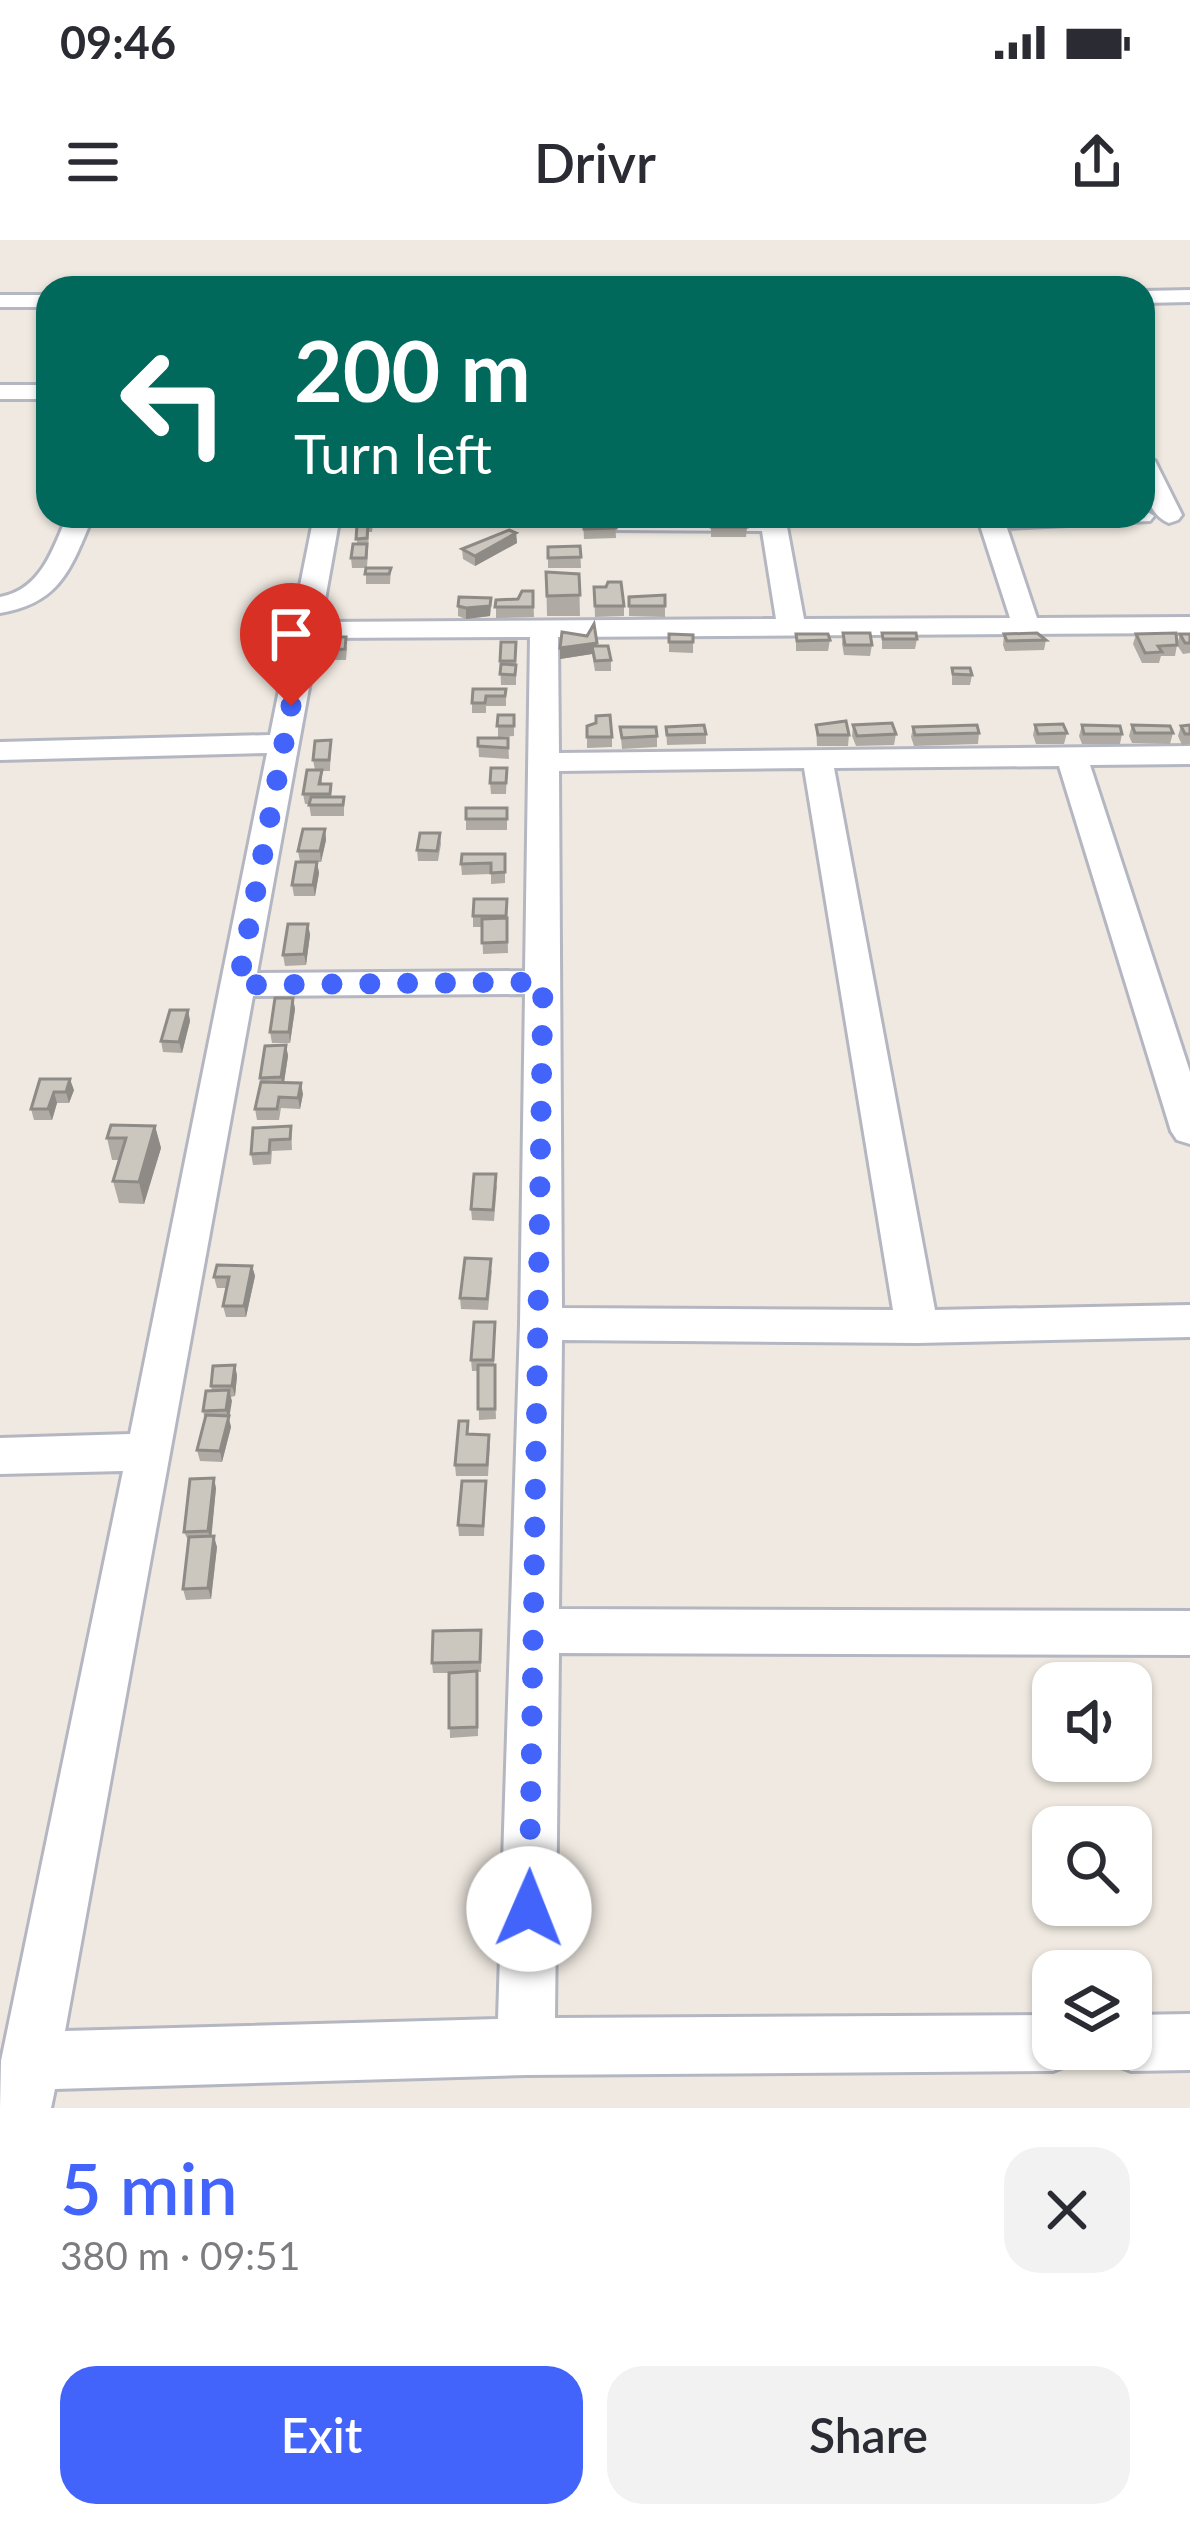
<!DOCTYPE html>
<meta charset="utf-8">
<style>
:root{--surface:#fff;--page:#f2f2f3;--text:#2b2b33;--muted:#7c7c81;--accent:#4264fb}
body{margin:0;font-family:Lato,sans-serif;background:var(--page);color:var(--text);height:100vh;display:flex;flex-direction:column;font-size:45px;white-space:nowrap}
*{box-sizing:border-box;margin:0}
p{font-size:39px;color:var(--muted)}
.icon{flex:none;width:66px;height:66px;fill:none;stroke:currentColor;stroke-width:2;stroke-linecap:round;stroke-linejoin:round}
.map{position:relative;height:1868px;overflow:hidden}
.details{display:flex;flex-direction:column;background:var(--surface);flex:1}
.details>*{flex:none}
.top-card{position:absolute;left:36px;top:36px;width:1119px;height:252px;border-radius:36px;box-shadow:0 3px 9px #0004;background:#00695c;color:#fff;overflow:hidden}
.fabs{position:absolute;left:1032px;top:1422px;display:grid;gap:24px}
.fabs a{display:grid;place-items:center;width:120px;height:120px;border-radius:24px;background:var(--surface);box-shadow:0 3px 9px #0004;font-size:60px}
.pin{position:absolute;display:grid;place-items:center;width:102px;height:102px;color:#fff;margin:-123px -51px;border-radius:50% 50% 50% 0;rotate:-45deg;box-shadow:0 0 12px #0007}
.pin .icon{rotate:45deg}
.me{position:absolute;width:132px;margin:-66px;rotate:1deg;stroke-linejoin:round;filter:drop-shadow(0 0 9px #0008)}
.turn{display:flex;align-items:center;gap:42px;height:252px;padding:0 60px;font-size:54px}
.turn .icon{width:156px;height:156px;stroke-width:2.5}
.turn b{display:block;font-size:84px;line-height:102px}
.round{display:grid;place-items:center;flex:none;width:126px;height:126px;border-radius:36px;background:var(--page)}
.head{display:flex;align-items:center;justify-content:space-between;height:204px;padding:0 60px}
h1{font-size:72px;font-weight:600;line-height:90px;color:var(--accent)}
.action{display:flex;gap:24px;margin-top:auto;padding:24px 60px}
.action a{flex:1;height:138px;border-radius:36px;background:var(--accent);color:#fff;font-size:48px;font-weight:600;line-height:138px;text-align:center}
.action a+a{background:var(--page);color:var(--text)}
.status{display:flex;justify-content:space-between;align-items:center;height:84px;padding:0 60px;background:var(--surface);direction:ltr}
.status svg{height:33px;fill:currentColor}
header{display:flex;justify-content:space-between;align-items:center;height:156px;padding:0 60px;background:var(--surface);font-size:54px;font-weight:600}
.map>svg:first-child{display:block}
</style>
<div class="status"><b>09:46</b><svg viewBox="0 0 49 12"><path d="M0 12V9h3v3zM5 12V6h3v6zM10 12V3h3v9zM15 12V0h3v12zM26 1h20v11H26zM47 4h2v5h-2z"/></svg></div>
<header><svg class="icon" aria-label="menu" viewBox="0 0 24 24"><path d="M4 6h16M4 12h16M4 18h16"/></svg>Drivr<svg class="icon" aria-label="share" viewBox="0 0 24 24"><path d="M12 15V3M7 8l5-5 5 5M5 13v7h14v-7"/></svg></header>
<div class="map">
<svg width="1190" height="1868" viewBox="0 0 1190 1868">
<rect width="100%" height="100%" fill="#efe9e1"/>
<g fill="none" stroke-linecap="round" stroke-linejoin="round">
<defs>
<g id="street">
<polygon points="1190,50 1190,62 1143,63 1143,51"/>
<rect x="0" y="55" width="48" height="12"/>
<rect x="0" y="145" width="48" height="14"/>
<path d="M1143,214L1155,221L1182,275L1178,280L1169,283C1143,272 1143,238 1143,214Z"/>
<path d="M1143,269L1154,276L1150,281L1007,288L1037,378L1190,377V393L558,397L559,513L1190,506V524L1090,525L1190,832V904L1177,900L1171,891L1059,526L834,528L935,1070L1190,1065V1097L917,1103L562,1100L559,1369L1190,1371V1415L559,1413L555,1778L1053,1775V1809H1079L1073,1823L1053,1831L526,1835L55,1849L51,1868H0L1,1821L123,1231L0,1234V1198L130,1194L267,513L0,520V502L270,495L314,276H340L321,382L776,379L762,291L609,290L571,281L567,276H785L804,379L1010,378L977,276H1143ZM530,397L525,731L257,733L318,398ZM804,528L893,1070L562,1068L559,531ZM525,754L520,1084L498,1779L65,1791L253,756Z"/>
<path d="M67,276H93C71,328 61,363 0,373V357C41,350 53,309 67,276Z"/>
<polygon points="1190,1774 1190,1830 1131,1831 1111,1823 1105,1809 1131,1809 1131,1775"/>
</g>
</defs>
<use href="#street" stroke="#b4b7c1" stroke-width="6"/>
<use href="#street" fill="#fff" fill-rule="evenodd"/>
</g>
<g fill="#afaba4">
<polygon points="374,276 372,292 369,292 367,328 391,328 390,344 366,344 366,328 352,328 351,318 357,304 356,282"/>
<polygon points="494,276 507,276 507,287 495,287"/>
<polygon points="615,280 616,298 584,299 583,281"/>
<polygon points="711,280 747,287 746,297 711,297"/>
<polygon points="516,293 517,303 475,326 463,319 462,309"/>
<polygon points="580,306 581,328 548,328 548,307"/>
<polygon points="546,332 579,334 580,376 547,376"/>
<polygon points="594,347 606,347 624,366 624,376 595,377"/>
<polygon points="533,351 534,377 496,378 496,360 518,359"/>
<polygon points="665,355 665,377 629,376 629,357"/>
<polygon points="458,366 491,368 490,376 466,379 458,376"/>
<polygon points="843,393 872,405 870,416 844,415 842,404"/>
<polygon points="882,393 917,399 915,409 882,409"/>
<polygon points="669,394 693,395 693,413 669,412"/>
<polygon points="796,394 830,400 828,411 796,411"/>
<polygon points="1004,394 1046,400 1044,410 1005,411 1003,405"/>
<polygon points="1136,394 1177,404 1180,394 1190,394 1190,413 1183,414 1177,405 1175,416 1161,416 1159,423 1142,423 1133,404"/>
<polygon points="516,402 516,445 501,445 500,421"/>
<polygon points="597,406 611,420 611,431 595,431 592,414 560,419 560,408"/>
<polygon points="347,407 346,420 331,420 329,410"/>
<polygon points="952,428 972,435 970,445 952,445"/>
<polygon points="506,449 506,466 486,466 486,473 472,473 472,463"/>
<polygon points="498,475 514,475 514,496 498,497"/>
<polygon points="816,485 849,495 848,506 817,506"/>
<polygon points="853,485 896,494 894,505 856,506 852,496"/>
<polygon points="1035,485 1067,493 1064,504 1036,504 1033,495"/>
<polygon points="1082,485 1122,494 1120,504 1082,504 1079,496"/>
<polygon points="1132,485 1173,493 1170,504 1132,503 1129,496"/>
<polygon points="1190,485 1190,504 1182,505 1178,496 1181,486"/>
<polygon points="587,486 612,497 612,507 587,508"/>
<polygon points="620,487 657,496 657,507 622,509"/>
<polygon points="666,487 706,494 706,504 667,505"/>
<polygon points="913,487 979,493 978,504 914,506 911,497"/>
<polygon points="478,498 508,498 509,519 479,517"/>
<polygon points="331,500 330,531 322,531 322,544 332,557 344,557 344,576 311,576 309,564 305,564 303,554 315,530 313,520"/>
<polygon points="507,528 506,554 491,554 490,543"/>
<polygon points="507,568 507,590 466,590 466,579"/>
<polygon points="325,589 326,600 321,622 317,622 319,633 315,656 294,656 292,645 300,622 298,611"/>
<polygon points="440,593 441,604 438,621 418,621 417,610"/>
<polygon points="505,614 505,643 491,644 491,634 462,635 461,624"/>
<polygon points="507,659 508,713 483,714 482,687 473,687 473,676"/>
<polygon points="308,684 310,695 306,725 285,726 283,715"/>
<polygon points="293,758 295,769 290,803 272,803 270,792"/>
<polygon points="188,770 190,781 182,813 163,812 161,801"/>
<polygon points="286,805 288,816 284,843 303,854 300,869 281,868 279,880 257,880 255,869 261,843 260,838"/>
<polygon points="40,839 74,850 69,863 57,863 52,880 34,880 31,869"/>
<polygon points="155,886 161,908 144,964 119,963 113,941 119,920 112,920 107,898"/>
<polygon points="291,886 292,910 272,911 271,924 253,925 251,914"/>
<polygon points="497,945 494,981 472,980 471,969"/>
<polygon points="252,1026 255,1036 246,1077 226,1077 223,1066 227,1048 217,1048 214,1037"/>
<polygon points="492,1030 488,1070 461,1069 460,1058"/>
<polygon points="495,1082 494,1125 496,1179 479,1180 478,1131 472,1131 471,1120"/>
<polygon points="235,1125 237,1136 235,1156 231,1157 229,1179 231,1187 222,1222 200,1221 197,1210 205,1180 203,1171 212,1151 211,1146"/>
<polygon points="468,1194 490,1205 488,1236 456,1236 455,1225"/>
<polygon points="486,1241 484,1296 459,1296 458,1285"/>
<polygon points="216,1248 211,1296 217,1307 211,1359 186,1360 183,1349 189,1302 184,1292"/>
<polygon points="481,1390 481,1432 478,1432 478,1496 450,1498 449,1433 433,1433 432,1423"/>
</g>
<g fill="#8e8b86">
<polygon points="516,293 517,303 475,326 475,316"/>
<polygon points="491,358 490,376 466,379 466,368"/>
<polygon points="597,403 597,414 592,406 592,414 560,419 560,408"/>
<polygon points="325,589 326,600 321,622 320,611"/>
<polygon points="317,622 319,633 315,656 313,645"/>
<polygon points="308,684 310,695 306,725 304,714"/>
<polygon points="293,758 295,769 290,803 289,792"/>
<polygon points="188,770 190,781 182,813 179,802"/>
<polygon points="286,805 288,816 283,848 281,837"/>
<polygon points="70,839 74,850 69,863 66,852"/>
<polygon points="301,843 303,854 300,869 298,858"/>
<polygon points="54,852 57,863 52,880 48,869"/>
<polygon points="155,886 161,908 144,964 139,942"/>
<polygon points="252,1026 255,1036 246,1077 244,1066"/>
<polygon points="235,1125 237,1136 235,1156 232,1146"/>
<polygon points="229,1150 232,1161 229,1179 231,1187 222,1222 220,1211 228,1178 226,1170"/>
<polygon points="214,1238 216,1248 211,1301 208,1291"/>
<polygon points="214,1296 217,1307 211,1359 208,1348"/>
</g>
<g fill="#cbc7bf" stroke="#8e8b86" stroke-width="3">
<polygon points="357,276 372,276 371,282 356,282"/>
<polygon points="615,280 616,288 584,289 583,281"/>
<polygon points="711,280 746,281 747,287 711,287"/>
<polygon points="357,285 368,285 367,298 356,299"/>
<polygon points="509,290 516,293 475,316 462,309"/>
<polygon points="353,304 367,304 366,318 351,318"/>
<polygon points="580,306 581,317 548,318 548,307"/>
<polygon points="366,328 391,328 389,334 365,334"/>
<polygon points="546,332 579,334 580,355 547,356"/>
<polygon points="608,342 621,342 624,366 595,366 594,347 606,347"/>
<polygon points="522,351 533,351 533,367 495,367 496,360 518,359"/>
<polygon points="665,355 665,366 629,366 629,357"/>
<polygon points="459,357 491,358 490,366 466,368 458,366"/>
<polygon points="594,384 597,403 560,408 562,392 587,396"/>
<polygon points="843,393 870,393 872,405 845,405"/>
<polygon points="882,393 916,393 917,399 883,399"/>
<polygon points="1037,393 1046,400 1007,401 1004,394"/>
<polygon points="1176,393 1177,405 1158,406 1162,412 1145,413 1136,394"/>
<polygon points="669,394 693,395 693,402 669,402"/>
<polygon points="796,394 828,394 830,400 797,401"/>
<polygon points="1180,394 1190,394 1190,403 1185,403"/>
<polygon points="334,397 346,397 345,409 329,410"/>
<polygon points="501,402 516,402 515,421 500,421"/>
<polygon points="592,406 608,406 611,420 595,421"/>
<polygon points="501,424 516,425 515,435 500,434"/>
<polygon points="952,428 970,428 972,435 953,434"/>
<polygon points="473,449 506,449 505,456 486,456 485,463 472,463"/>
<polygon points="498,475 514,475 514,486 497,486"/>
<polygon points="610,475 612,497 587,497 587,486 596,483 596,476"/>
<polygon points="846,481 849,495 818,495 816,485"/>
<polygon points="892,483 896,494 857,496 853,485"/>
<polygon points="1063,484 1067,493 1038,494 1035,485"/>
<polygon points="704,485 706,494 667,495 666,487"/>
<polygon points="977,485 979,493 915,495 913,487"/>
<polygon points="1082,485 1120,486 1122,494 1084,494"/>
<polygon points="1132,485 1170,486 1173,493 1135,493"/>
<polygon points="1190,485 1190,494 1185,494 1181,486"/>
<polygon points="620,487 656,487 657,496 622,498"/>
<polygon points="478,498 508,498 508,508 478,506"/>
<polygon points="331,500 329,520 313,520 315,501"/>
<polygon points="491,528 507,528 506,543 490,543"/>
<polygon points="307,530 322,530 319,544 331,544 330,554 303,554"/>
<polygon points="311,557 344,557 343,565 309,565"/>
<rect x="466" y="568" width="41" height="11"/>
<polygon points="303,589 325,589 320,611 298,611"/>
<polygon points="420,593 440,593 437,611 417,610"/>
<polygon points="462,614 505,614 505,632 491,633 491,623 461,624"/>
<polygon points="296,622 317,622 313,645 292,645"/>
<polygon points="474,659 507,659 506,676 473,676"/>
<polygon points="507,678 507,702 482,703 482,679"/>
<polygon points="288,684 308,684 304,714 283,715"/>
<polygon points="275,758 293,758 289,792 270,792"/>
<polygon points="170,770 188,770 179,802 161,801"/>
<polygon points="286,805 281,837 260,838 265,806"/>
<polygon points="40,839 70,839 66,852 54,852 48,869 31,869"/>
<polygon points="261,842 301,843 298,858 279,857 277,869 255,869"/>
<polygon points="111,885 155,886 139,942 113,941 126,898 107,898"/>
<polygon points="291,886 290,899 270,900 269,913 251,914 253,888"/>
<polygon points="474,934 496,934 493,970 471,969"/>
<polygon points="465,1018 491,1019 487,1059 460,1058"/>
<polygon points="217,1025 252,1026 244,1066 223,1066 229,1037 214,1037"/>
<polygon points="474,1082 495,1082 493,1120 471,1120"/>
<polygon points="235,1125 232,1146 211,1146 213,1126"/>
<rect x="478" y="1125" width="17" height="44"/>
<polygon points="229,1150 226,1170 203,1171 206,1151"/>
<polygon points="206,1175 229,1176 220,1211 197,1210"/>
<polygon points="459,1181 468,1181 467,1194 489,1195 487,1225 455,1225"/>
<polygon points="214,1238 208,1291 184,1292 190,1239"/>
<polygon points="462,1241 486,1241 483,1286 458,1285"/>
<polygon points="214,1296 208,1348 183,1349 189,1297"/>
<polygon points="481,1390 480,1422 432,1423 433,1391"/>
<polygon points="477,1431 477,1487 449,1488 449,1433"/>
</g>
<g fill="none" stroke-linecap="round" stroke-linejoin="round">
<polyline stroke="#4264fb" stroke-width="21" stroke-dasharray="0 37.8" points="291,466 238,745 543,742 529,1669"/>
</g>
</svg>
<div class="fabs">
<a><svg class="icon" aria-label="sound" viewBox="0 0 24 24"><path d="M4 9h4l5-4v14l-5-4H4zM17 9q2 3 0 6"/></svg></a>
<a><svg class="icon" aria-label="search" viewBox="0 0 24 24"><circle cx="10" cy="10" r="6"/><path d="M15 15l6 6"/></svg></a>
<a><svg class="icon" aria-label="layers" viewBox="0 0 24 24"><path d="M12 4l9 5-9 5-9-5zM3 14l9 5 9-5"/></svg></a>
</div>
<div class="pin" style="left:291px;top:466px;background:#d93025"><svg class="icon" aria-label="arrive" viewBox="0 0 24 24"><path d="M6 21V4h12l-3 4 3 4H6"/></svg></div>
<svg class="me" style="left:529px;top:1669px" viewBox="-20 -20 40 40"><circle r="19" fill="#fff"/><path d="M0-13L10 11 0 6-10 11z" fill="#4264fb"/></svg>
<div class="top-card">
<div class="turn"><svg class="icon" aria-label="left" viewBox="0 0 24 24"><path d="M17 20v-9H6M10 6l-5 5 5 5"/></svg><div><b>200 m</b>Turn left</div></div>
</div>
</div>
<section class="details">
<div class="head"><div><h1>5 min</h1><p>380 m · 09:51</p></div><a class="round"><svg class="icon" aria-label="close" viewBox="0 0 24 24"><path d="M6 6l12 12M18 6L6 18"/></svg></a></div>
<div class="action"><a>Exit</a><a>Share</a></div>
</section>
